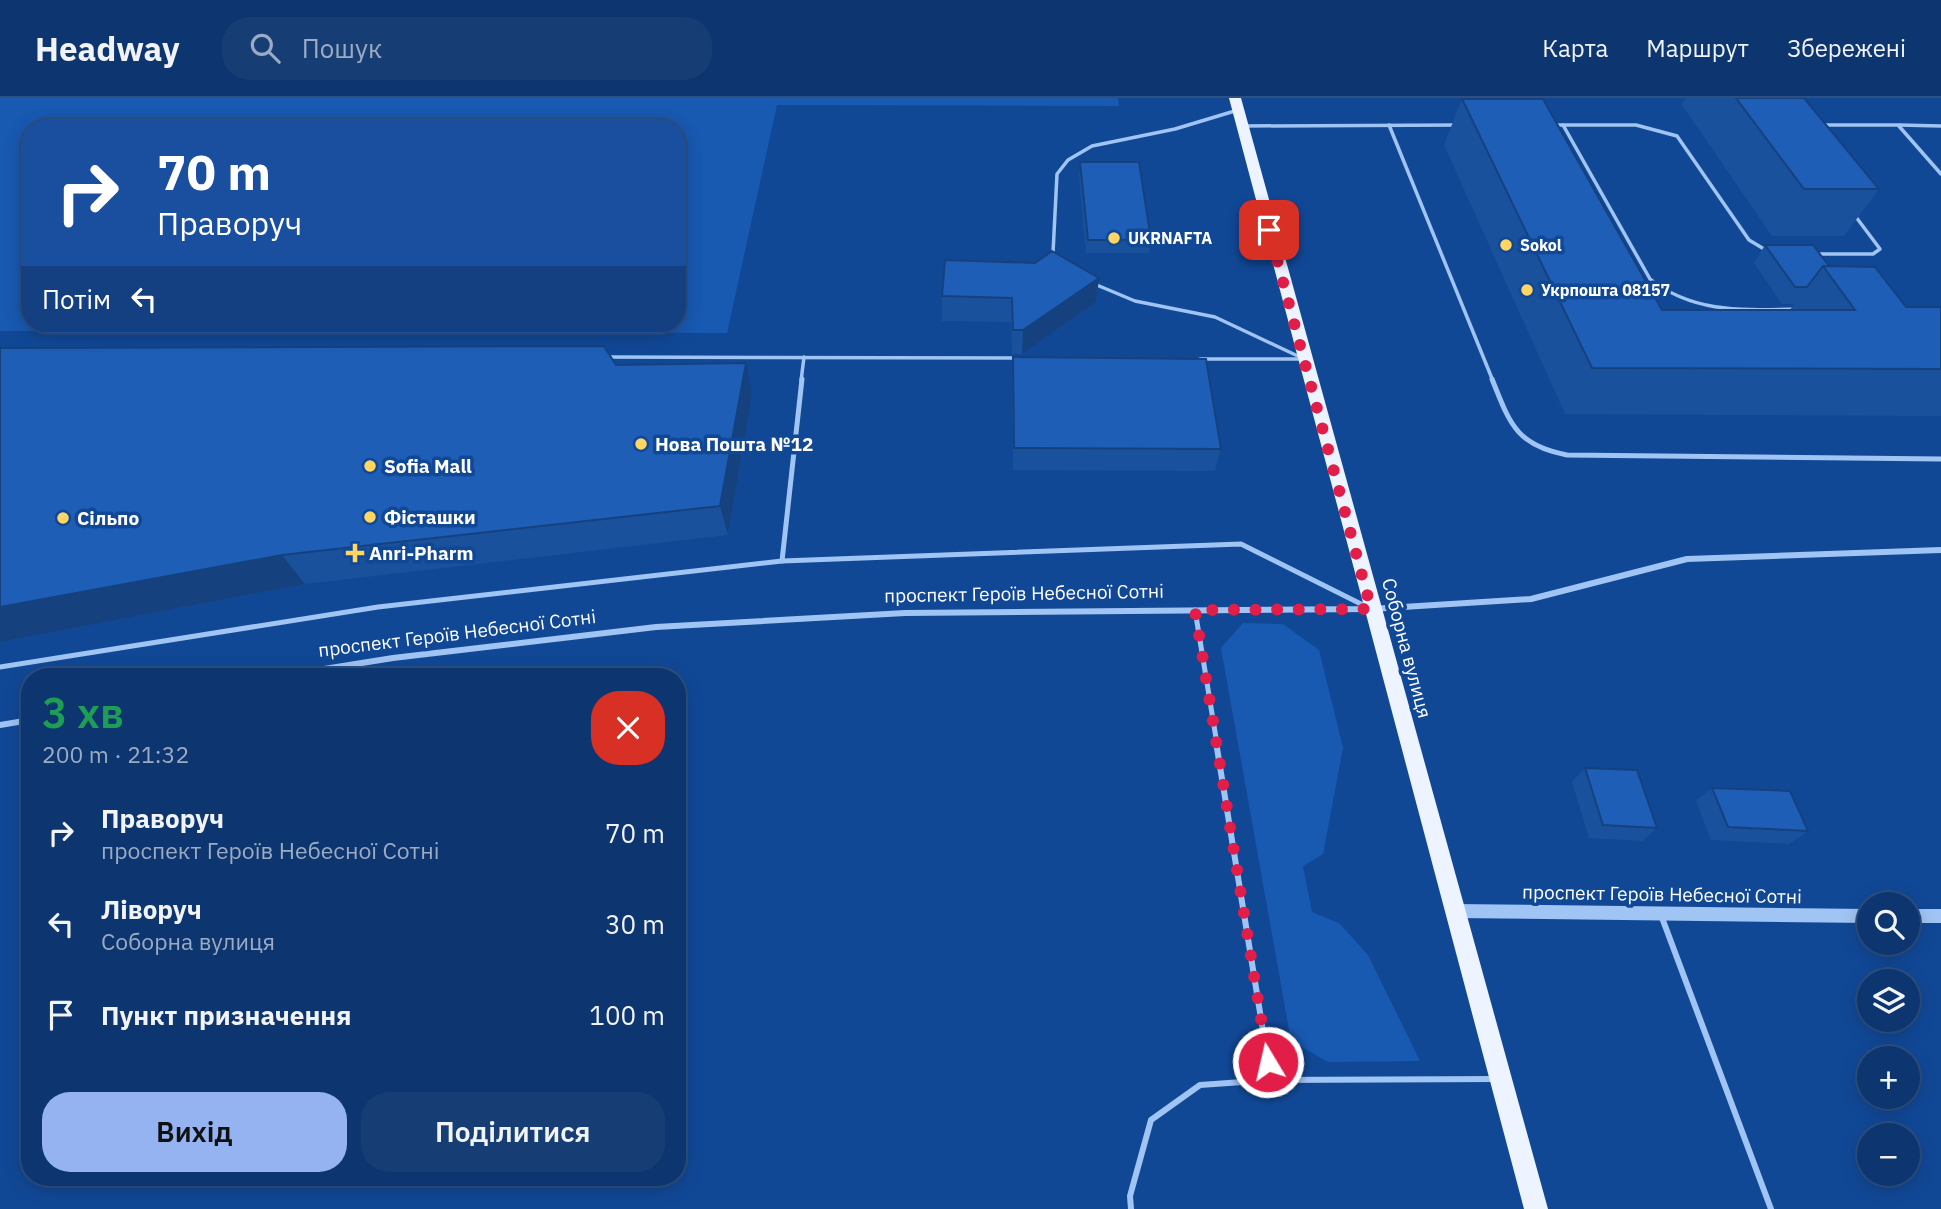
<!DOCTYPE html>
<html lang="uk">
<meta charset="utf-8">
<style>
:root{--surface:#0d3670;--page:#163e75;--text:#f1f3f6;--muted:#9aabc3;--line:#2d5083;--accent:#95b2f1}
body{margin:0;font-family:"IBM Plex Sans",sans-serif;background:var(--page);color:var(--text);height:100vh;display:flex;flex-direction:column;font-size:26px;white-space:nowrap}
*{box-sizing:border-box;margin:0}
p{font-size:23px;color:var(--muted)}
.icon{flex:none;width:38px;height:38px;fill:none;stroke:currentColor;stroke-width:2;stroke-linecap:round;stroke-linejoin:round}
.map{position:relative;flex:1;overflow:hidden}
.side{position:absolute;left:21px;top:570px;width:665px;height:518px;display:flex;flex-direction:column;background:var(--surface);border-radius:28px;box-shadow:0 4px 18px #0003,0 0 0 2px var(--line)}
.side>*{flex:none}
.top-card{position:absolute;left:21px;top:21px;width:665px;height:214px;border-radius:28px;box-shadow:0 4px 18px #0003,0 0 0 2px var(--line);background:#1a4fa0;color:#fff;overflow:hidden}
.tools{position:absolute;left:1857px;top:794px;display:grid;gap:14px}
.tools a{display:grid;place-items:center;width:63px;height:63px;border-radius:50%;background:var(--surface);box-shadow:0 4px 18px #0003,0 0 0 2px var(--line);font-size:35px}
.pin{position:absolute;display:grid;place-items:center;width:60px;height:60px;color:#fff;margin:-30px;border-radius:14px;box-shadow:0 4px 10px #0006}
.me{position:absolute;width:77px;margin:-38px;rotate:351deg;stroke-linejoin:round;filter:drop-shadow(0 0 5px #0008)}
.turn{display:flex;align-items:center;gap:24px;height:147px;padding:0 21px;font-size:32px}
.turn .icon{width:91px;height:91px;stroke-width:2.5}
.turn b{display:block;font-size:49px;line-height:60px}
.then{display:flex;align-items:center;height:66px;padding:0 21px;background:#0003;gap:14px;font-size:26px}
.round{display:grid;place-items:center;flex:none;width:74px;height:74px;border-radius:28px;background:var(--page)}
.overview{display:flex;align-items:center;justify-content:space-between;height:119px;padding:0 21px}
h1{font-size:42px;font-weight:600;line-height:52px;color:#1e9e55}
.button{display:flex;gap:14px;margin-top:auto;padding:14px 21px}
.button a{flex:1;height:80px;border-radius:28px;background:var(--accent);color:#111;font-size:28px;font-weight:600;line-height:80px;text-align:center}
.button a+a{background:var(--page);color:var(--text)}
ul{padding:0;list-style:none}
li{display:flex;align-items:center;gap:21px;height:91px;padding:0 21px}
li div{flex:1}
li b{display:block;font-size:26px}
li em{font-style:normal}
header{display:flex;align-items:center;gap:42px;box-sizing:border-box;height:98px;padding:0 35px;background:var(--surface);border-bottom:2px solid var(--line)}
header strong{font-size:33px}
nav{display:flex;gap:38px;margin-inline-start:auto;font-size:24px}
.search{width:490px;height:63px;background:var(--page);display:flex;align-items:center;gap:18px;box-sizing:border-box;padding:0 24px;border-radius:28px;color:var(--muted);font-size:26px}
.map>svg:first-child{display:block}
</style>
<header>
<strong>Headway</strong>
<div class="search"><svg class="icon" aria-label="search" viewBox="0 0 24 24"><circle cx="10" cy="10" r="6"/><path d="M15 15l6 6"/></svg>Пошук</div>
<nav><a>Карта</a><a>Маршрут</a><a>Збережені</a></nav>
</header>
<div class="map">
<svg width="1941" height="1111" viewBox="0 0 1941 1111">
<rect width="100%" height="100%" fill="#114896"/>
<g fill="#1859b1" fill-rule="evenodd">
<path d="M0,0H1118L1119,8L777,7L727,235L0,233ZM30,30H677V226H30Z"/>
<polygon points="1243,525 1283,526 1319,552 1343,650 1323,756 1303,768 1312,814 1339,825 1368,857 1420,963 1328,964 1291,943 1221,550"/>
</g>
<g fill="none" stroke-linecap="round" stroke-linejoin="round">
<g stroke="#a0c4f4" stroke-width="3.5">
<polyline points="1389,27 1493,283"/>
<path d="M1552,27H1563L1650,181C1694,216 1745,212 1798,211"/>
<polyline points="1563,27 1636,27 1677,38 1749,142 1769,154"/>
<polyline points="1821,27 1898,27 1941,76"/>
<polyline points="1899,27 1941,28"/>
<polyline points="1244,28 1458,27"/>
<polyline points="1813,156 1873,156 1880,151 1853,115"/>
<polyline points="1056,158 1053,155 1057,76 1068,62 1092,48 1175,31 1238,12"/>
<polyline points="1092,185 1135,203 1215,219 1302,260"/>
<polyline points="605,259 1018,260"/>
<polyline points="1200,261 1305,261"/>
<polyline points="801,283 804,259"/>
</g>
<g stroke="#a0c4f4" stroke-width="5">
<path d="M1492,281C1510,326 1516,347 1567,357L1941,361"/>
<polyline points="782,463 802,281"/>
<polyline points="1195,512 1217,646"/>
<polyline points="0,569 378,509 782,463 1241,446 1367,509"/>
</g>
<g stroke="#a0c4f4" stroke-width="6">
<polyline points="1216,644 1271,982"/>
<polyline points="1661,817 1771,1111"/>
<polyline points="1131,1111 1130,1098 1151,1022 1200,987 1271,982 1497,981"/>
</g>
<g stroke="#a0c4f4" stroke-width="6">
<polyline points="274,579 393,560 656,529 905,515 1371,511 1531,501 1687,461 1941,452"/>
<polyline points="0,627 30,622"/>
</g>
<g fill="#a0c4f4" fill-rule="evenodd">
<polygon points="1454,806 1869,811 1869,825 1454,820 1449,818 1447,813 1449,808"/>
<rect x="1908" y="811" width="33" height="14"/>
</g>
<polygon fill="#edf3ff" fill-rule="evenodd" points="1229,0 1241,0 1548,1111 1524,1111"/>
</g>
<g fill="#1a519d">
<polygon points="1686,0 1804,0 1879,91 1844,138 1772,138 1682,7"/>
<polygon points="1462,1 1662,212 1790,212 1794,206 1782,206 1754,165 1765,147 1829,168 1906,209 1941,209 1941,318 1565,316 1444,47"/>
<polygon points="1080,64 1151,142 1149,155 1086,155 1079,77"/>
<polygon points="1099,180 1096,204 1022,256 1012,256 1011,224 942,223 942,198"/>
<polygon points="1013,259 1221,351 1215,373 1013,372 1012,281"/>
<polygon points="616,267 752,296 728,437 305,486 0,544"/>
<polygon points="1585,670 1657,730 1642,743 1589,740 1572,684"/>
<polygon points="1712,690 1808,733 1789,746 1711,742 1696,703"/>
</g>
<g fill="#15427f">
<polygon points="1099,180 1096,204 1022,256 1023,232"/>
<polygon points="746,265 752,296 728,437 720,408"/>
<polygon points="282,457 305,486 0,544 0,509"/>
</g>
<g fill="#1e5eb6" stroke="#15427f" stroke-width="2">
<polygon points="1736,0 1804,0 1879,91 1804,91"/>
<polygon points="1462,1 1543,1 1662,212 1855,212 1823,168 1875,169 1906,209 1941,209 1941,271 1592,270"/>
<polygon points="1080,64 1139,64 1151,142 1088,142"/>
<polygon points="1765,147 1813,147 1829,168 1823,168 1807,189 1795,189"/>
<polygon points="1052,153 1099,180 1023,232 1013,232 1012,200 942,198 945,162 1035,165"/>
<polygon points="604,248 616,267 746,265 720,408 282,457 0,509 0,250"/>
<polygon points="1013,259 1206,261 1221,351 1014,350"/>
<polygon points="1585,670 1637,672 1657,730 1603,727"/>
<polygon points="1712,690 1790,693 1808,733 1728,729"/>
</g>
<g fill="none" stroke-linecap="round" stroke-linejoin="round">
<polyline stroke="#e11d48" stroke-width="12" stroke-dasharray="0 21.6" points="1268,964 1195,512 1371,511 1269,132"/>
</g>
<g fill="#ffd663" stroke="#114896" stroke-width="2.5">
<circle cx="1114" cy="140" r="7"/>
<circle cx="1506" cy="147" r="7"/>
<circle cx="1527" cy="192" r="7"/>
<circle cx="641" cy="346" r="7"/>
<circle cx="370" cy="368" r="7"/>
<circle cx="370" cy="419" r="7"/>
<circle cx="63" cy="420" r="7"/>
<path d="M351.5 444.5h7v7h7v7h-7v7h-7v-7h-7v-7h7z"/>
</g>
<g text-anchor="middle" stroke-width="7" stroke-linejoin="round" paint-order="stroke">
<g font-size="16" font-weight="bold" fill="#fff" stroke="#114896" text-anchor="start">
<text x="1128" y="146">UKRNAFTA</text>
<text x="1520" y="153">Sokol</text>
<text x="1541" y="198">Укрпошта 08157</text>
</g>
<g font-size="19" font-weight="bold" fill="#fff" stroke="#114896" text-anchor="start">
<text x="655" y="353">Нова Пошта №12</text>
<text x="384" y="375">Sofia Mall</text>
<text x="384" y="426">Фісташки</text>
<text x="77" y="427">Сільпо</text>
<text x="369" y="462">Anri-Pharm</text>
</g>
<g font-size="19" fill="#fff" stroke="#114896">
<text transform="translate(1024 495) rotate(-1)" y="7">проспект Героїв Небесної Сотні</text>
<text transform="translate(457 535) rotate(-7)" y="7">проспект Героїв Небесної Сотні</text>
<text transform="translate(1407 550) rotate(75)" y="7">Соборна вулиця</text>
<text transform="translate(1662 796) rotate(1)" y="7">проспект Героїв Небесної Сотні</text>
</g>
</g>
</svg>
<div class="tools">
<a><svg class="icon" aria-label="search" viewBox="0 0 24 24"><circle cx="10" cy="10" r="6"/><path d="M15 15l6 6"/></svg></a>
<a><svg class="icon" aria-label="layers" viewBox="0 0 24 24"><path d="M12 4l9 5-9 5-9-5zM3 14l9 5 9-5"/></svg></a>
<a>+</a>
<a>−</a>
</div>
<div class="pin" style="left:1269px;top:132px;background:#d93025"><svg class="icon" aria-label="arrive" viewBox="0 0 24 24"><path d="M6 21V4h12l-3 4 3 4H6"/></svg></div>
<svg class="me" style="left:1268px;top:964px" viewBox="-20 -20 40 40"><circle r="17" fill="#e11d48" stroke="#fff" stroke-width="3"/><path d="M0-11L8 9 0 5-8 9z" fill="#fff"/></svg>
<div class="top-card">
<div class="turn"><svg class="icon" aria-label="right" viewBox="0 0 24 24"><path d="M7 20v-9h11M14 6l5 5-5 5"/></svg><div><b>70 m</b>Праворуч</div></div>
<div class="then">Потім<svg class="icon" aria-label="left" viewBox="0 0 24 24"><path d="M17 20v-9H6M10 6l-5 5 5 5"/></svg></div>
</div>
<section class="side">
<div class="overview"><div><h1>3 хв</h1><p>200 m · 21:32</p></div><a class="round" style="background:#d93025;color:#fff"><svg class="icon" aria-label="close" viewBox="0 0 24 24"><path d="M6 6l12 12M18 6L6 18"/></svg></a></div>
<ul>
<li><svg class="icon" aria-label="right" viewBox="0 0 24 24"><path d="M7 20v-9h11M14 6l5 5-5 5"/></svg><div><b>Праворуч</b><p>проспект Героїв Небесної Сотні</p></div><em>70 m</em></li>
<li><svg class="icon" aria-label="left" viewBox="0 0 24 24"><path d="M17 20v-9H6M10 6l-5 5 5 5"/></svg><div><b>Ліворуч</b><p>Соборна вулиця</p></div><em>30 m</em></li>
<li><svg class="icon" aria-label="arrive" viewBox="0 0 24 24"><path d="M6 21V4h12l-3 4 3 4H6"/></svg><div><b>Пункт призначення</b></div><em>100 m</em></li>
</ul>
<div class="button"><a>Вихід</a><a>Поділитися</a></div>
</section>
</div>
